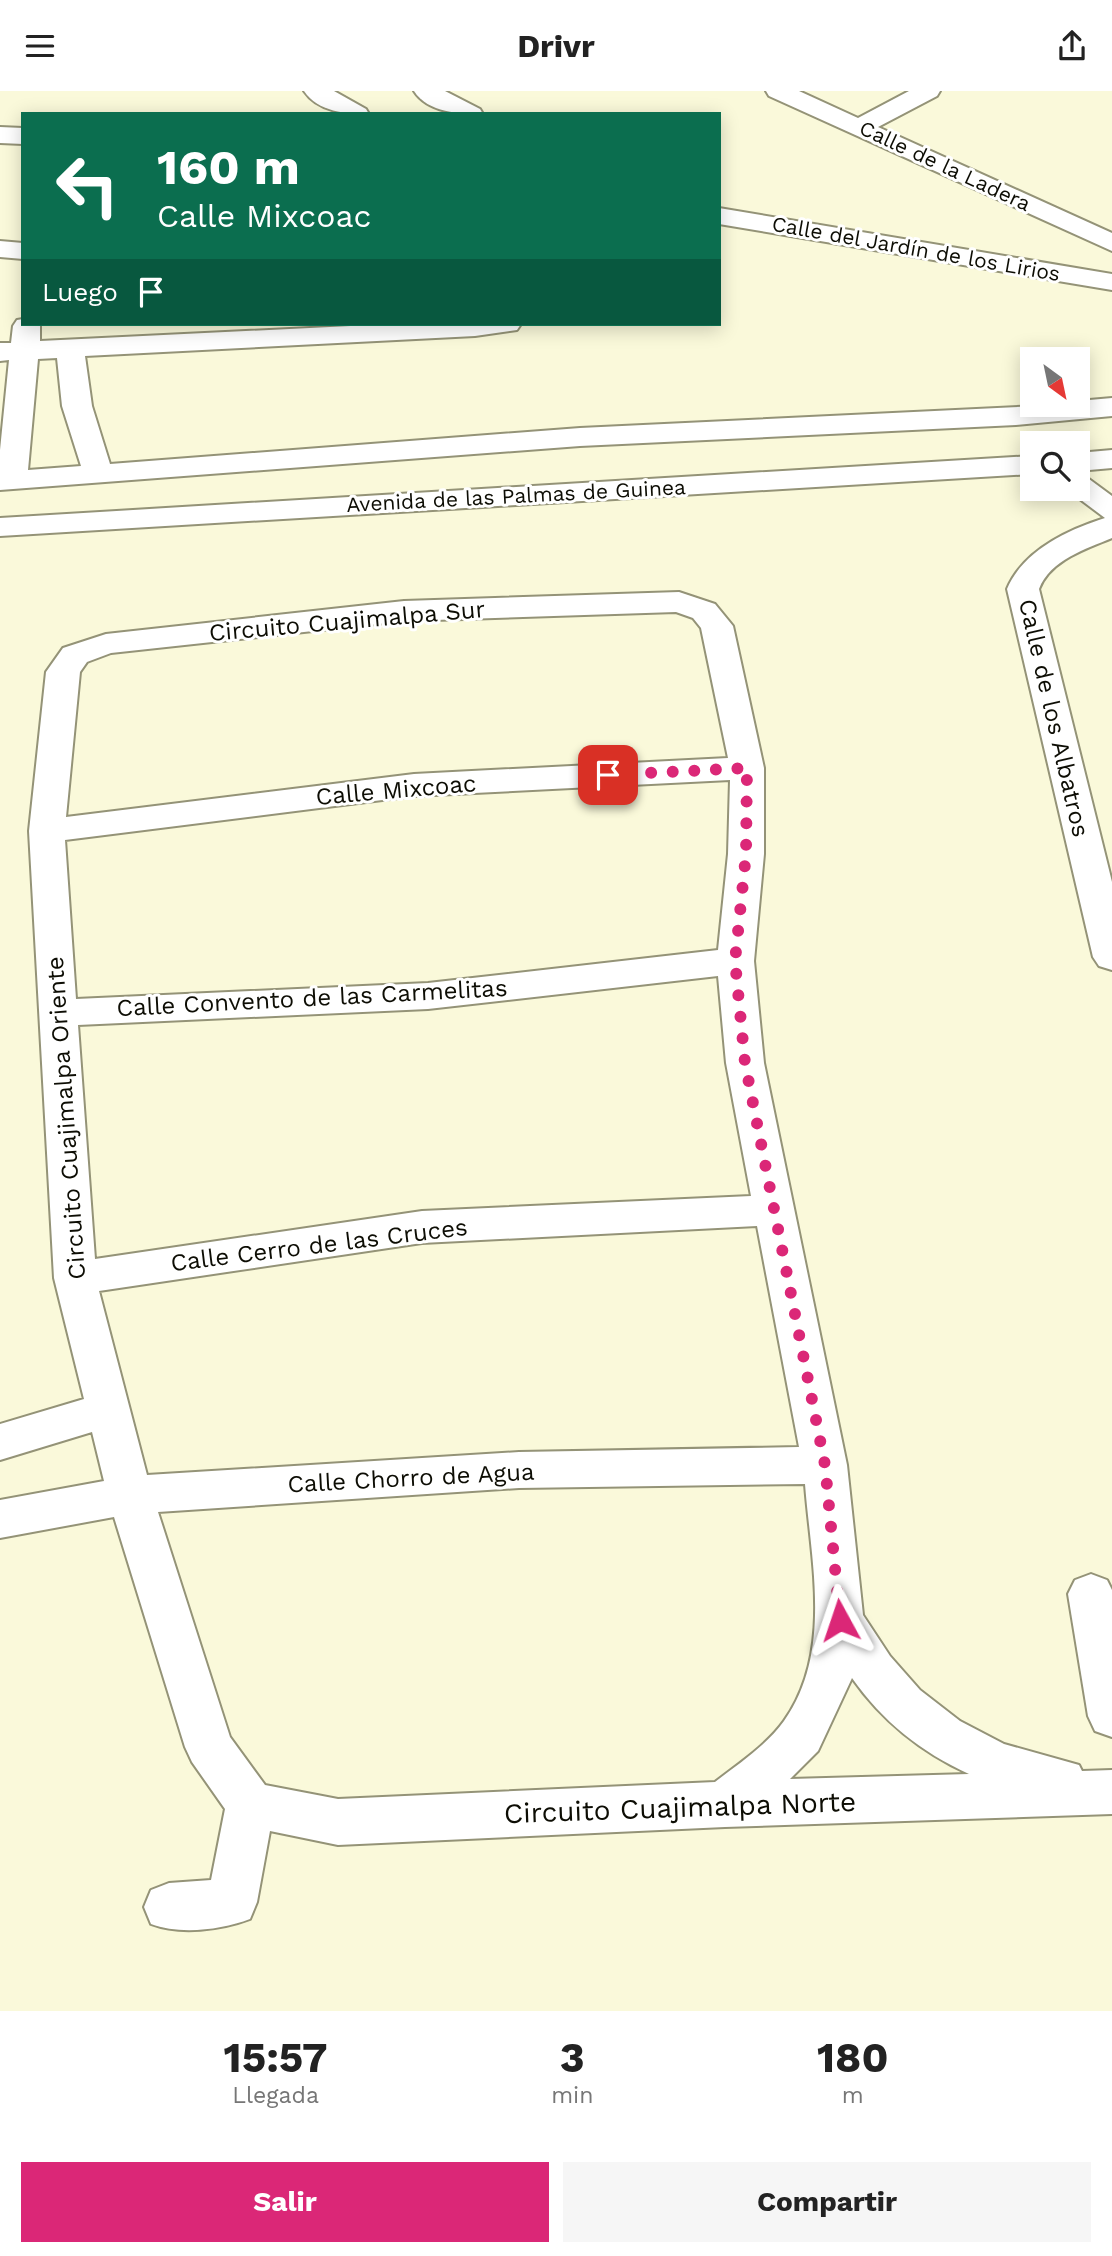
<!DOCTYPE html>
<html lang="es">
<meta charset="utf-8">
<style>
:root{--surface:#fff;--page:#f6f6f6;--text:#222;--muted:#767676;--accent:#db2777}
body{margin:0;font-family:"Work Sans",sans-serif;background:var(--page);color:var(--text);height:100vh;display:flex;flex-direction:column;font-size:26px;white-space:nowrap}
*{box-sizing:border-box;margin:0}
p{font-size:23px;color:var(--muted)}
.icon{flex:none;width:38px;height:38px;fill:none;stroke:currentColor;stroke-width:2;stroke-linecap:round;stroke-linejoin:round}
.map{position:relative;height:1920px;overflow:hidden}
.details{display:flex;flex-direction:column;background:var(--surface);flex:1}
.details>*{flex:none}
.banner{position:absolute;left:21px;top:21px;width:700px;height:214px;border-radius:0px;box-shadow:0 4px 18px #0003;background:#0b6e4f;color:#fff;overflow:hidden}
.needle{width:46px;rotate:147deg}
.controls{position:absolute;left:1020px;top:256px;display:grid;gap:14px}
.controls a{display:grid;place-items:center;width:70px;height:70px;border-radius:0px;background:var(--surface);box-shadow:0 4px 18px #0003;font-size:35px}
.pin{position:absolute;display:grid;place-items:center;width:60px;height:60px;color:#fff;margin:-30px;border-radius:14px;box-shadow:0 4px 10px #0006}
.me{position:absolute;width:77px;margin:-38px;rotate:355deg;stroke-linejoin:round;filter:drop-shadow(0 0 5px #0008)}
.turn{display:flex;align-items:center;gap:24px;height:147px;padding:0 21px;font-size:32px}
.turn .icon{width:91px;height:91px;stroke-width:2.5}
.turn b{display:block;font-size:49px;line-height:60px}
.then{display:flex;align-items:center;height:66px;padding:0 21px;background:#0003;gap:14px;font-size:26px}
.eta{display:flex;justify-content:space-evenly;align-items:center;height:119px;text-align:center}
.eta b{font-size:42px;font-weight:700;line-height:49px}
.primary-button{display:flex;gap:14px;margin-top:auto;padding:14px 21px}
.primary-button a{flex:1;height:80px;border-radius:0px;background:var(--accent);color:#fff;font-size:28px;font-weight:700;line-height:80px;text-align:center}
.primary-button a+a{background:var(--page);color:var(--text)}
header{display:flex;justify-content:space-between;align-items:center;height:91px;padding:0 21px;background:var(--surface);font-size:32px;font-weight:700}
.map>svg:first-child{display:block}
</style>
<header><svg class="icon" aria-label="menu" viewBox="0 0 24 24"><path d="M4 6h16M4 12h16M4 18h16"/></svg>Drivr<svg class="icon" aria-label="share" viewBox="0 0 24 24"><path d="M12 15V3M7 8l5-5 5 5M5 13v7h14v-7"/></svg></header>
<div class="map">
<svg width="1112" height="1920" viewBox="0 0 1112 1920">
<rect width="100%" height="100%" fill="#faf9da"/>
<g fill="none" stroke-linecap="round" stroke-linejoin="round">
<defs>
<g id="minor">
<path d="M304,0H334L366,18L369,23C346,23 318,21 304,0Z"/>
<path d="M414,0H445L480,18L483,23C460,23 428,22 414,0Z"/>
<polygon points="766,0 799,0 858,27 909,0 940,0 937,5 878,36 1112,142 1112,160 769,5"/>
<polygon points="0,36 23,37 23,53 0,52"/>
<polygon points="719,117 1112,183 1112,199 719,133"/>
<polygon points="0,150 23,152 23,168 0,166"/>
<path d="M23,228V233H40V250L391,233H521L517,239L475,245L85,265L92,315L110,373L580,337L1078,313V310L1112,307V325L1016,334L580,355L0,399V359L9,269L0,270V252H11L13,235L17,229ZM57,267L62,315L81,375L28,379L38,268Z"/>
<polygon points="1112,359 1112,377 1078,380 1078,362"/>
<polygon points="1032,365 1032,383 0,445 0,427"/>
<path d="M1078,385L1089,388L1112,405V447C1086,458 1050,469 1039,498L1112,791V879L1099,875L1093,866L1007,498C1023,460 1067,439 1105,427L1065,397H1078Z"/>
<path d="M679,501L715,513L733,535L764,677V763L754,870L764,972L847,1374L863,1524L890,1565L920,1599L960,1630L1004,1653L1079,1674L1082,1680L1112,1679V1723L725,1736L338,1754L270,1740L257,1811L250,1828C221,1839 180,1844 151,1833L144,1816L151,1799L169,1792L211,1789L225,1718L192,1671L185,1656L114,1426L0,1447V1409L104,1390L92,1341L0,1369V1333L84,1308L54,1187L29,740L46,581L63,557L106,543L404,510ZM676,521L693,527L701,537L728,667L414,683L66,726L80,581L87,571L111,562L404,530ZM730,689L728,763L718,859L428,892L76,908L65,749L414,705ZM718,885L726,972L751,1105L422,1120L95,1168L78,934L428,918ZM757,1135L799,1356L519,1361L147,1384L99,1200L422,1152ZM805,1393C811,1471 833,1561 784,1630C767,1654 738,1673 715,1691L338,1708L265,1694L230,1646L158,1421L519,1397ZM852,1587C883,1631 921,1661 969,1683L790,1688L818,1660Z"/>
<polygon points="1091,1483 1107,1489 1112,1499 1112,1646 1095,1640 1088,1625 1068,1503 1075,1489"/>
</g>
</defs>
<use href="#minor" stroke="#949377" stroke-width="4"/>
<use href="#minor" fill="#fff" fill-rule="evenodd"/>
</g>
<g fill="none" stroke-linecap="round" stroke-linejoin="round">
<polyline stroke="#db2777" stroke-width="12" stroke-dasharray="0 21.6" points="608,684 747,677 746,763 735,870 745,972 825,1374 840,1529"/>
</g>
<g text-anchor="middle" stroke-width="6" stroke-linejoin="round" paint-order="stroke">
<g font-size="21" fill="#0d0d04" stroke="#fff">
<text transform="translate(945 75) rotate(25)" y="7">Calle de la Ladera</text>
<text transform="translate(916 158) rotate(10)" y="7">Calle del Jardín de los Lirios</text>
<text transform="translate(516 405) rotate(-3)" y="7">Avenida de las Palmas de Guinea</text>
</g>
<g font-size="24" fill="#0d0d04" stroke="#fff">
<text transform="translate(347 530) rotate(-5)" y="8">Circuito Cuajimalpa Sur</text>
<text transform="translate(1054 627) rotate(77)" y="8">Calle de los Albatros</text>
<text transform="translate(396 699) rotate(-5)" y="8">Calle Mixcoac</text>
<text transform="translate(312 907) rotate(-3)" y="8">Calle Convento de las Carmelitas</text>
<text transform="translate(66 1027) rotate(-94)" y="8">Circuito Cuajimalpa Oriente</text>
<text transform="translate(319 1154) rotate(-7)" y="8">Calle Cerro de las Cruces</text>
<text transform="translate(411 1387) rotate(-3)" y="8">Calle Chorro de Agua</text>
</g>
<g font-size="28" fill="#0d0d04" stroke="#fff">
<text transform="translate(680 1716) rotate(-2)" y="10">Circuito Cuajimalpa Norte</text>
</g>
</g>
</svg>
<div class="controls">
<a><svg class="needle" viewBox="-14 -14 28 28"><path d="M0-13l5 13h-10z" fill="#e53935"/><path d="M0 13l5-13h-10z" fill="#767676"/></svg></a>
<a><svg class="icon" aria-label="search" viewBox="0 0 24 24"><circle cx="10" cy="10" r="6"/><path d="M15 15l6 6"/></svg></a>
</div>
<div class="pin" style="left:608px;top:684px;background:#d93025"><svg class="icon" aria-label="arrive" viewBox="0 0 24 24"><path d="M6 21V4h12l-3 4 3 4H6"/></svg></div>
<svg class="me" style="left:840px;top:1529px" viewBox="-20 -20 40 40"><path d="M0-17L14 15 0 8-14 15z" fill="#db2777" stroke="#fff" stroke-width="4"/></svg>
<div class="banner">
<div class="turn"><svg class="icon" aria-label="left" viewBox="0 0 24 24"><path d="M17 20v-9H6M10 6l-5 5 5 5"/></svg><div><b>160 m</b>Calle Mixcoac</div></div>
<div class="then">Luego<svg class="icon" aria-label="arrive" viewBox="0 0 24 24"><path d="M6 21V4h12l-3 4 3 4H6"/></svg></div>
</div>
</div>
<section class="details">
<div class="eta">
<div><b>15:57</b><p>Llegada</p></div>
<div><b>3</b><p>min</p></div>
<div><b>180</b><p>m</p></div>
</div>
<div class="primary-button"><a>Salir</a><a>Compartir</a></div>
</section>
